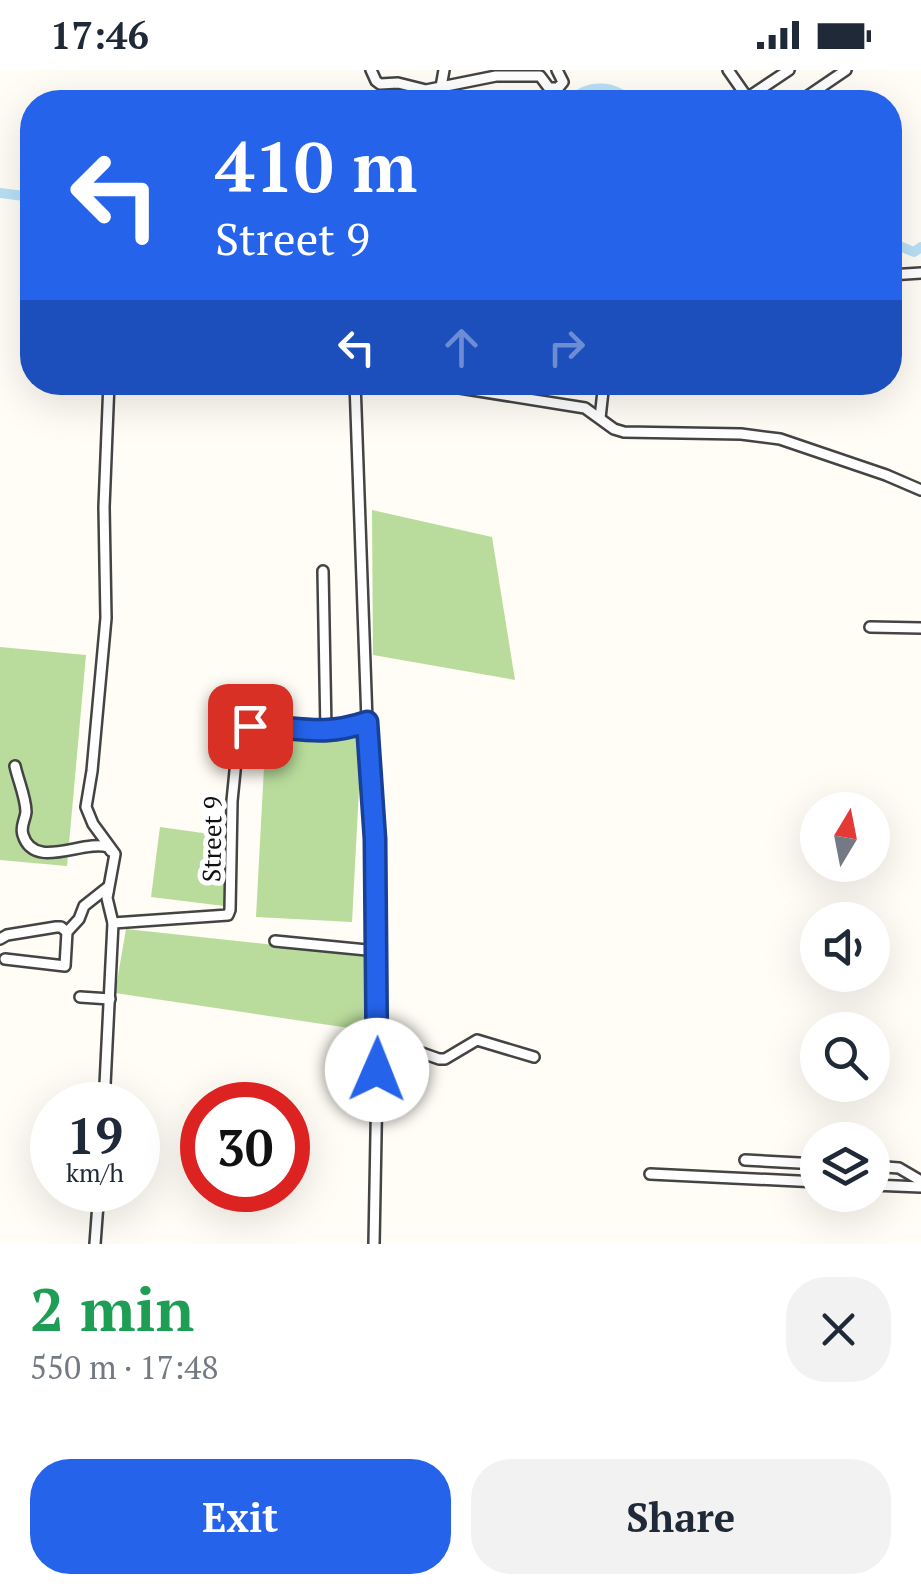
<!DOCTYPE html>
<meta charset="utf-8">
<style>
:root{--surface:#fff;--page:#f2f2f3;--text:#1f2937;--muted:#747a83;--accent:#2563eb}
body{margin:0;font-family:"PT Serif",serif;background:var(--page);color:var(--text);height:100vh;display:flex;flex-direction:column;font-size:38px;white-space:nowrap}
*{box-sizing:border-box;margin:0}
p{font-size:32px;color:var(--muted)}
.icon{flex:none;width:55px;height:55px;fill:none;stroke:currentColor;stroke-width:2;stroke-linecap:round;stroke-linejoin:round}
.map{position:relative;height:1174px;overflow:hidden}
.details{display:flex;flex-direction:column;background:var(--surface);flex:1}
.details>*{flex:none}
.banner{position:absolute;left:20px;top:20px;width:882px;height:305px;border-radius:40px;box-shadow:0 10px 40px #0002;background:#2563eb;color:#fff;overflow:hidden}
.needle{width:65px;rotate:10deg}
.buttons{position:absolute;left:800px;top:722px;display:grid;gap:20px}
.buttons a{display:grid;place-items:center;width:90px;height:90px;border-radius:50%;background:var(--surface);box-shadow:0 10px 40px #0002;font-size:50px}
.speed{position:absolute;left:30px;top:1012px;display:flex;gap:20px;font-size:50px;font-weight:700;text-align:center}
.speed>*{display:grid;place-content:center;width:130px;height:130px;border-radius:50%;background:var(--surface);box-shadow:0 10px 40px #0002;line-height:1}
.speed small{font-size:25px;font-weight:400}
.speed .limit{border:15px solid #d22;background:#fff;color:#111}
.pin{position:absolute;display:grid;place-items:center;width:85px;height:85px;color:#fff;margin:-42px;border-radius:20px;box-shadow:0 5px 15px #0006}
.me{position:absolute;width:110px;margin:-55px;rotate:1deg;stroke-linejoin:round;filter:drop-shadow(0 0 8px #0008)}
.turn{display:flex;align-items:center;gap:35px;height:210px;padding:0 30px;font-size:45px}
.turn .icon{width:130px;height:130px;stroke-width:2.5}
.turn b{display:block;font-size:70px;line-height:85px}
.lanes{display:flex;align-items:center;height:95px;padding:0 30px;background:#0003;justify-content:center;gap:50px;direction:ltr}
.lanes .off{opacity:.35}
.round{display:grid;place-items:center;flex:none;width:105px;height:105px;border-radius:40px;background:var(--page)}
.head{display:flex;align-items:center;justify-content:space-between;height:170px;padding:0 30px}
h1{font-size:60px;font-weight:600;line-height:75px;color:#1e9e55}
.primary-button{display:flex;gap:20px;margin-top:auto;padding:20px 30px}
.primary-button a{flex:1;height:115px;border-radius:40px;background:var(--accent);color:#fff;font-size:40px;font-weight:600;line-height:115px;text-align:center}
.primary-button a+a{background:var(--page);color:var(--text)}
.status{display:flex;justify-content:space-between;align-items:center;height:70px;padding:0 50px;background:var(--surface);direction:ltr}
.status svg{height:28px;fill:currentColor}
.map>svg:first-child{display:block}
</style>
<div class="status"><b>17:46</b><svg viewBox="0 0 49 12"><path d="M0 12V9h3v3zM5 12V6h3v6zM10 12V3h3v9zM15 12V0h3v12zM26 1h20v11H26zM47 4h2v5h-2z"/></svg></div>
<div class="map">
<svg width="921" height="1174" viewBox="0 0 921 1174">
<rect width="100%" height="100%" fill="#fffdf5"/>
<g fill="#b9dc9c">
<polygon points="372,440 492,467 515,610 373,585"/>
<polygon points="0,577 86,585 67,796 0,790"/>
<polygon points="266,660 362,663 352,852 256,847"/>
<polygon points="160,757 231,767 224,836 151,827"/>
<polygon points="126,859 367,885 369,961 115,923"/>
</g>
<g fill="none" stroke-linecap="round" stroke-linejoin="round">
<g stroke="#b9e0f7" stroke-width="10">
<path d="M571,32C587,13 614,15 631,32"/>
<polyline points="0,123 32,127"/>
<polyline points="890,172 914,182 921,177"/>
</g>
<defs>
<g id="minor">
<polyline points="371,0 376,11 380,14 398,13 426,20 496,6 540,6 549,18 558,18 563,12 557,0"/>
<polyline points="728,0 749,30"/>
<polyline points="441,17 444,0"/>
<polyline points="747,28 789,0"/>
<polyline points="799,32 846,0"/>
<polyline points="890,205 921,203"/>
<polyline points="355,312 367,651 375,769 378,955 374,1174"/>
<polyline points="422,312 585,338 614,359 624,362 741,364 780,369 886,405 921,420"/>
<polyline points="600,348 604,312"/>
<polyline points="323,501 326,661"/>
<polyline points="870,557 921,558"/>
<path d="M15,696C18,710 26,728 26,742C25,751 20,756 23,765C34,801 83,769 108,777L111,781"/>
<path d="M113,853L228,845L230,840L232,731L238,671L241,659C259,652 278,659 296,660C322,662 343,660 367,651"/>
<polyline points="0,869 7,865 56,857 61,857 67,862"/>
<polyline points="275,871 377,881"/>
<polyline points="5,889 65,896 67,862 79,849 84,836 108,817 108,821"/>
<polyline points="80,927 110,929"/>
<polyline points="377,967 439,989 445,989 477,970 534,987"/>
<polyline points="104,1035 113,853 107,828 115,784 93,754 86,737 92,701 106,548 104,437 109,312"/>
<polyline points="745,1090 818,1094"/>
<polyline points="872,1096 899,1098 921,1111"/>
<polyline points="650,1104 818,1112"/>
<polyline points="872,1115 921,1117"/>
<polyline points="95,1174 99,1120"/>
</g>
</defs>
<use href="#minor" stroke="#444" stroke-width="14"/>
<use href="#minor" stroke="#fff" stroke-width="9"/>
</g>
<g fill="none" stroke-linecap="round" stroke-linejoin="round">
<defs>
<path id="route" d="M250,656C297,656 319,668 367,652L375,769L377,1000"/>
</defs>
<use href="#route" stroke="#184099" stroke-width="25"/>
<use href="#route" stroke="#2563eb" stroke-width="18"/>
</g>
<g text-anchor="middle" stroke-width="10" stroke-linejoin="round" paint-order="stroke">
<g font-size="25" fill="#111" stroke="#fff">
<text transform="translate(212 769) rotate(-89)" y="9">Street 9</text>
</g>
</g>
</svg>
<div class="buttons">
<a><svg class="needle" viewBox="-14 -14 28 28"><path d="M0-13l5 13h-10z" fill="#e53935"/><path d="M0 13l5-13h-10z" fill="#747a83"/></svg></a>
<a><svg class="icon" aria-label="sound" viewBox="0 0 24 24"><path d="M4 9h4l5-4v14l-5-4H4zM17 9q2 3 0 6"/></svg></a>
<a><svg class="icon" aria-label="search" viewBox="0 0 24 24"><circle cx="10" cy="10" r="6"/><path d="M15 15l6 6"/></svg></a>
<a><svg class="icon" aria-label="layers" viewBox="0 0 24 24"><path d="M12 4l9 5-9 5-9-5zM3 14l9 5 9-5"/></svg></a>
</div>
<div class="speed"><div>19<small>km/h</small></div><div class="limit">30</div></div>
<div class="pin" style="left:250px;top:656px;background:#d93025"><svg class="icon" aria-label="arrive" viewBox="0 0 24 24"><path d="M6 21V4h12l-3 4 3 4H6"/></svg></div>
<svg class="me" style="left:377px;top:1000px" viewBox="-20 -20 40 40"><circle r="19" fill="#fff"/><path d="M0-13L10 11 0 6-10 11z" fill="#2563eb"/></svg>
<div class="banner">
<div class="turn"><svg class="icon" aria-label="left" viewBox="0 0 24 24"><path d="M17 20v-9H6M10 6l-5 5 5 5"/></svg><div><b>410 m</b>Street 9</div></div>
<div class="lanes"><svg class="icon" aria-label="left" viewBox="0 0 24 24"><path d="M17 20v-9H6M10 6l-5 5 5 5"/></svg><svg class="icon off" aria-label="ahead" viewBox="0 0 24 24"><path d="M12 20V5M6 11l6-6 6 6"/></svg><svg class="icon off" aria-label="right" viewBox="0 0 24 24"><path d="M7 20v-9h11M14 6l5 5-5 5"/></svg></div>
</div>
</div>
<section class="details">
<div class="head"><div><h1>2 min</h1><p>550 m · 17:48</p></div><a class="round"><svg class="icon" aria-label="close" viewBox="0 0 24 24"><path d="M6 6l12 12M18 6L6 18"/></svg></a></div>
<div class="primary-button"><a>Exit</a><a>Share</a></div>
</section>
